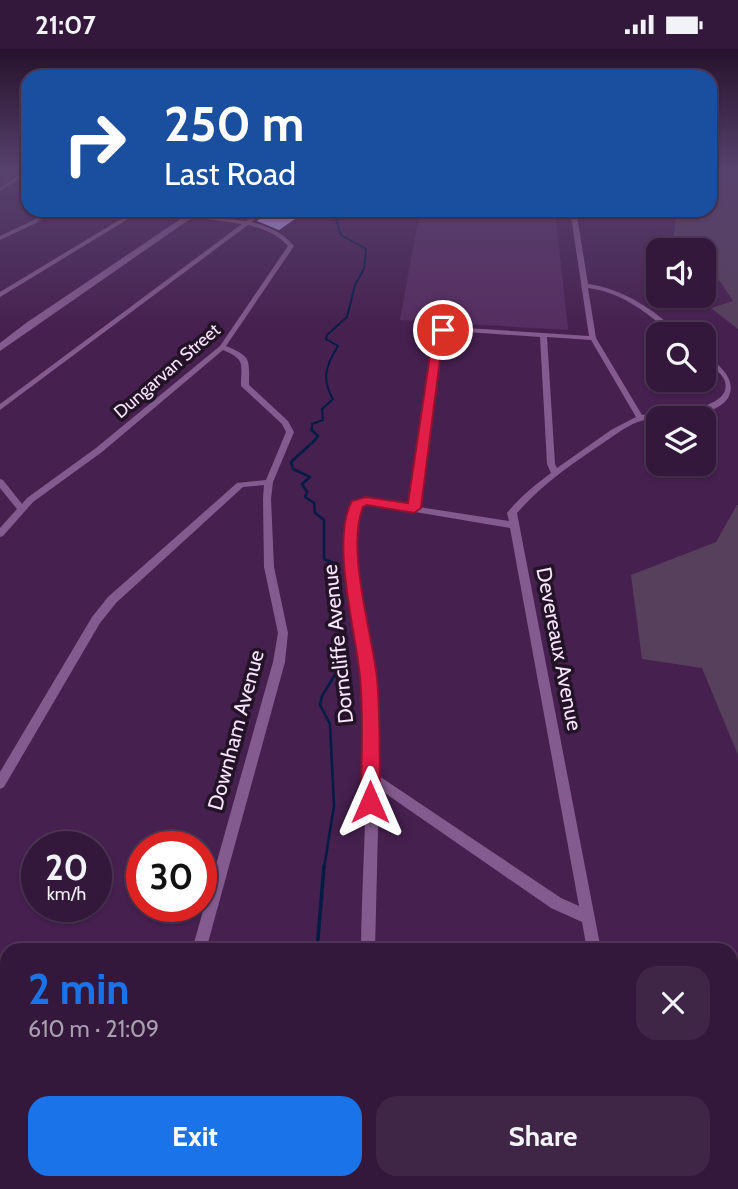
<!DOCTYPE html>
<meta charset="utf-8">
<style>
:root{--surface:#34183b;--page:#3f2546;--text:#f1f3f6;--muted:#a9a0af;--line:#4e3755;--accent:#1a73e8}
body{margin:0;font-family:Cabin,sans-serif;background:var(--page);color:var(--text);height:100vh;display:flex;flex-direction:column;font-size:26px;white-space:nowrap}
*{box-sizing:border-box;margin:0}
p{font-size:23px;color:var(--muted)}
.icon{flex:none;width:38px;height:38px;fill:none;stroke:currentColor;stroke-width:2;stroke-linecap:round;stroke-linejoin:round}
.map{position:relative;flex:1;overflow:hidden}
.panel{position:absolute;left:0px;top:894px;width:738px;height:247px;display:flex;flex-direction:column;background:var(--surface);border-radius:21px 21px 0 0;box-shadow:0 2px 5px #0004,0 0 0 2px var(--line)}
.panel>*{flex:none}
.guide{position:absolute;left:21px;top:21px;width:696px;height:147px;border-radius:21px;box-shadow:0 2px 5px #0004,0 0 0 2px var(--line);background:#1a4fa0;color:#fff;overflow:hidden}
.buttons{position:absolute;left:646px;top:189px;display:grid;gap:14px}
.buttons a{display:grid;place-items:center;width:70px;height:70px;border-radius:14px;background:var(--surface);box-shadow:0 2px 5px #0004,0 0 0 2px var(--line);font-size:35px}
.speed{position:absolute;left:21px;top:782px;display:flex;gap:14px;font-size:35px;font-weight:700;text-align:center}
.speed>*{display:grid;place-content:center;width:91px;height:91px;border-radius:50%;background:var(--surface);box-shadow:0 2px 5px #0004,0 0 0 2px var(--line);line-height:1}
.speed small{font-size:18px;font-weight:400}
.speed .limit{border:10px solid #d22;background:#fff;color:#111}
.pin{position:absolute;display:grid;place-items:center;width:60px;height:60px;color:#fff;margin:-30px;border:4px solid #fff;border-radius:50%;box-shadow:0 2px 7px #0007}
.me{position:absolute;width:77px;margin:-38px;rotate:0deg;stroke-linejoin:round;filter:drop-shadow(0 0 5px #0008)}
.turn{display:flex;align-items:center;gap:24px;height:147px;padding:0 28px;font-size:32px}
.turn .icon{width:91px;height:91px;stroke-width:2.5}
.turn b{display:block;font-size:49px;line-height:60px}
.round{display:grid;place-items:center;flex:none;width:74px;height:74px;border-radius:21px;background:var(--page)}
.headline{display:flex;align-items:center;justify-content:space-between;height:119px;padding:0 28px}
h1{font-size:42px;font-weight:700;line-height:52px;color:var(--accent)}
.action{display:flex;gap:14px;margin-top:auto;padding:14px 28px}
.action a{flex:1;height:80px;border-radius:21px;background:var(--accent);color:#fff;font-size:28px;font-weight:700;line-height:80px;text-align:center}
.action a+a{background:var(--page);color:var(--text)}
.status{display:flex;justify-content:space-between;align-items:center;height:49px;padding:0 35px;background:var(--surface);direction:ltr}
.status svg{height:19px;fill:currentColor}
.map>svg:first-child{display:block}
</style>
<div class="status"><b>21:07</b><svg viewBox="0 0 49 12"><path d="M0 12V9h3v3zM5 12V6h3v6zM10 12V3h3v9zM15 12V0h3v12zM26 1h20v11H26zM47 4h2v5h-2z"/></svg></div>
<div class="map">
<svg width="738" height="1140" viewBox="0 0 738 1140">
<rect width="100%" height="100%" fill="#46204f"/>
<polygon fill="#562d60" points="420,161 555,161 568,281 400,271"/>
<g fill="#57405c">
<polygon points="711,123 738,123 738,280 711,259 733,252 720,232 704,226 704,201 672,201 677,161 710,161"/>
<polygon points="737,456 738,456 738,706 702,619 642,610 631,526 716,493"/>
</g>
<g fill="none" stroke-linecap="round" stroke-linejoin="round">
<path stroke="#031c46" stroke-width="2" d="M306,161L335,167L341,186L366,200L364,220L355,236L347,268L327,286L326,290L338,297C326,316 321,330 333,350L322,360L323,371L312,375V382"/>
<polyline stroke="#031c46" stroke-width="2.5" points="311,380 318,387 315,391 291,413 293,420 310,428 302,435 307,443 305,448 314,454 315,464 324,471 324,510 334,514 332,518 339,522 333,529 329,560 336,566 345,584 331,611 336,624 322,647 320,656 330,675 334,757 324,819"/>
<g stroke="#031c46" stroke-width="3.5">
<polyline points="317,901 324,817"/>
<polyline points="279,1134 284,1140"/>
</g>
</g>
<polygon fill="#d3bdfd" points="270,161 280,161 298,168 279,181 257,172"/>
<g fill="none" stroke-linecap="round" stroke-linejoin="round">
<g fill="#845b8e" fill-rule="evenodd">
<polygon points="23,123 28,124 0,142 0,139"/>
<polygon points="48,161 54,161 36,174 0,191 0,187 32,172"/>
<polygon points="136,161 143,161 0,248 0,243"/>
<path d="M261,161H267L251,173C269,178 282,183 294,197L226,297C252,308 249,310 249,336L288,372L294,383L273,433L271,450L274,518L288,584L285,613L206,901H192L273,613L278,584L264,518L263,450L264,436L243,438L116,554L100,574L4,738L0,740V723L92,568L108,548L237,434L266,431L286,383L282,375L241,337C241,314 246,311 223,301L102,403L33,453L3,487L0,488V479L17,460L0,439V430L3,431L22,455L27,449L96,399L220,297L288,197C277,185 264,180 248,176L0,361V355L242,175L192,168L190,165L246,172Z"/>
<path d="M570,161H576L588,235C623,240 654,260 679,285H672C647,264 622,243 588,239L596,289L642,366C658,364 738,363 724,330C720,322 710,317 704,311V306H707C719,317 738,330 728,349C711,373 666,364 641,372C630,375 619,383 609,390C576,412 542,435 517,464L601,901H587L582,873L551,859L379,740L375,901H361C362,792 375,685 356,577C350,545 336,480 355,452L368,449L410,456L438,281L451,278L589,287ZM451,282L540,288L547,415L551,424C535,436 520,448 507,464L509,472L419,458L443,283ZM547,288L591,291L636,368L611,381L557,419L555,415ZM368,455L510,479L579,857L561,849L379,727C378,687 378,648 372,609C364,557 351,513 359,460L361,456Z"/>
<polygon points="53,1134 75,1134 72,1140 50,1140"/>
<rect x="358" y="1134" width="18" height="6"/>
<polygon points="630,1134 648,1134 649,1140 631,1140"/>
</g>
<polygon fill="#845b8e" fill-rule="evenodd" points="194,161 203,161 0,302 0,294 26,274"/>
</g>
<linearGradient id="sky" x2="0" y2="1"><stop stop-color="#26122b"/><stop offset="0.43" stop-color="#57426e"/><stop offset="1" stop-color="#57426e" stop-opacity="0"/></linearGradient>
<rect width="738" height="283" fill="url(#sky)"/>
<path fill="#e11d48" stroke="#92132f" stroke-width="2" d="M443,278L448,281L443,287L421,459L414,464L367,456L363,458C346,500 372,583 377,629C381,670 379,712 380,753L377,759L370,762L364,759L361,753C361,712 364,669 360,628C356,583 330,491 352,452L366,448L408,454L433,286Z"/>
<g text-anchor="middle" stroke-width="7" stroke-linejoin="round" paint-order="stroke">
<g font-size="18" fill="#f8e6fd" stroke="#231327">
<text transform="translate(167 322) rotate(-41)" y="6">Dungarvan Street</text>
</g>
<g font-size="21" fill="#f8e6fd" stroke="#231327">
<text transform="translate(338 595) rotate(-96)" y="7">Dorncliffe Avenue</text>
<text transform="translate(559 600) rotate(79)" y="7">Devereaux Avenue</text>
<text transform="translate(236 681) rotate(-75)" y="7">Downham Avenue</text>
</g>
</g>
</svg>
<div class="buttons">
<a><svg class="icon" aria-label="sound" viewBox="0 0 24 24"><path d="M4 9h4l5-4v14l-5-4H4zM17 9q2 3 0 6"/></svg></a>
<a><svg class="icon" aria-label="search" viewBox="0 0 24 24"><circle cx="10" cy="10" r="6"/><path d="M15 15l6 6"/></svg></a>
<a><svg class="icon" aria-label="layers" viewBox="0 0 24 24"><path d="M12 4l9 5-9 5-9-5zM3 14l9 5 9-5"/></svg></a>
</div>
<div class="speed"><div>20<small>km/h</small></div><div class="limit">30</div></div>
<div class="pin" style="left:443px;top:281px;background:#d93025"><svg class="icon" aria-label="arrive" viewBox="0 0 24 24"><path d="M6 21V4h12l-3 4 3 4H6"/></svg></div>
<svg class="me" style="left:370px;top:753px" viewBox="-20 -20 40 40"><path d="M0-17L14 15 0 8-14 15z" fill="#e11d48" stroke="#fff" stroke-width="4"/></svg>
<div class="guide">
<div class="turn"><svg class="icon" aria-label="right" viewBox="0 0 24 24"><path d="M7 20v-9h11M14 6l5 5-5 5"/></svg><div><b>250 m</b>Last Road</div></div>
</div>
<section class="panel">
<div class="headline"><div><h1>2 min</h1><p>610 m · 21:09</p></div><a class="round"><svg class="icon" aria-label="close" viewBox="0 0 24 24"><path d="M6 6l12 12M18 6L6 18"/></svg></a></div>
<div class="action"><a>Exit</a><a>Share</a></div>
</section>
</div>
